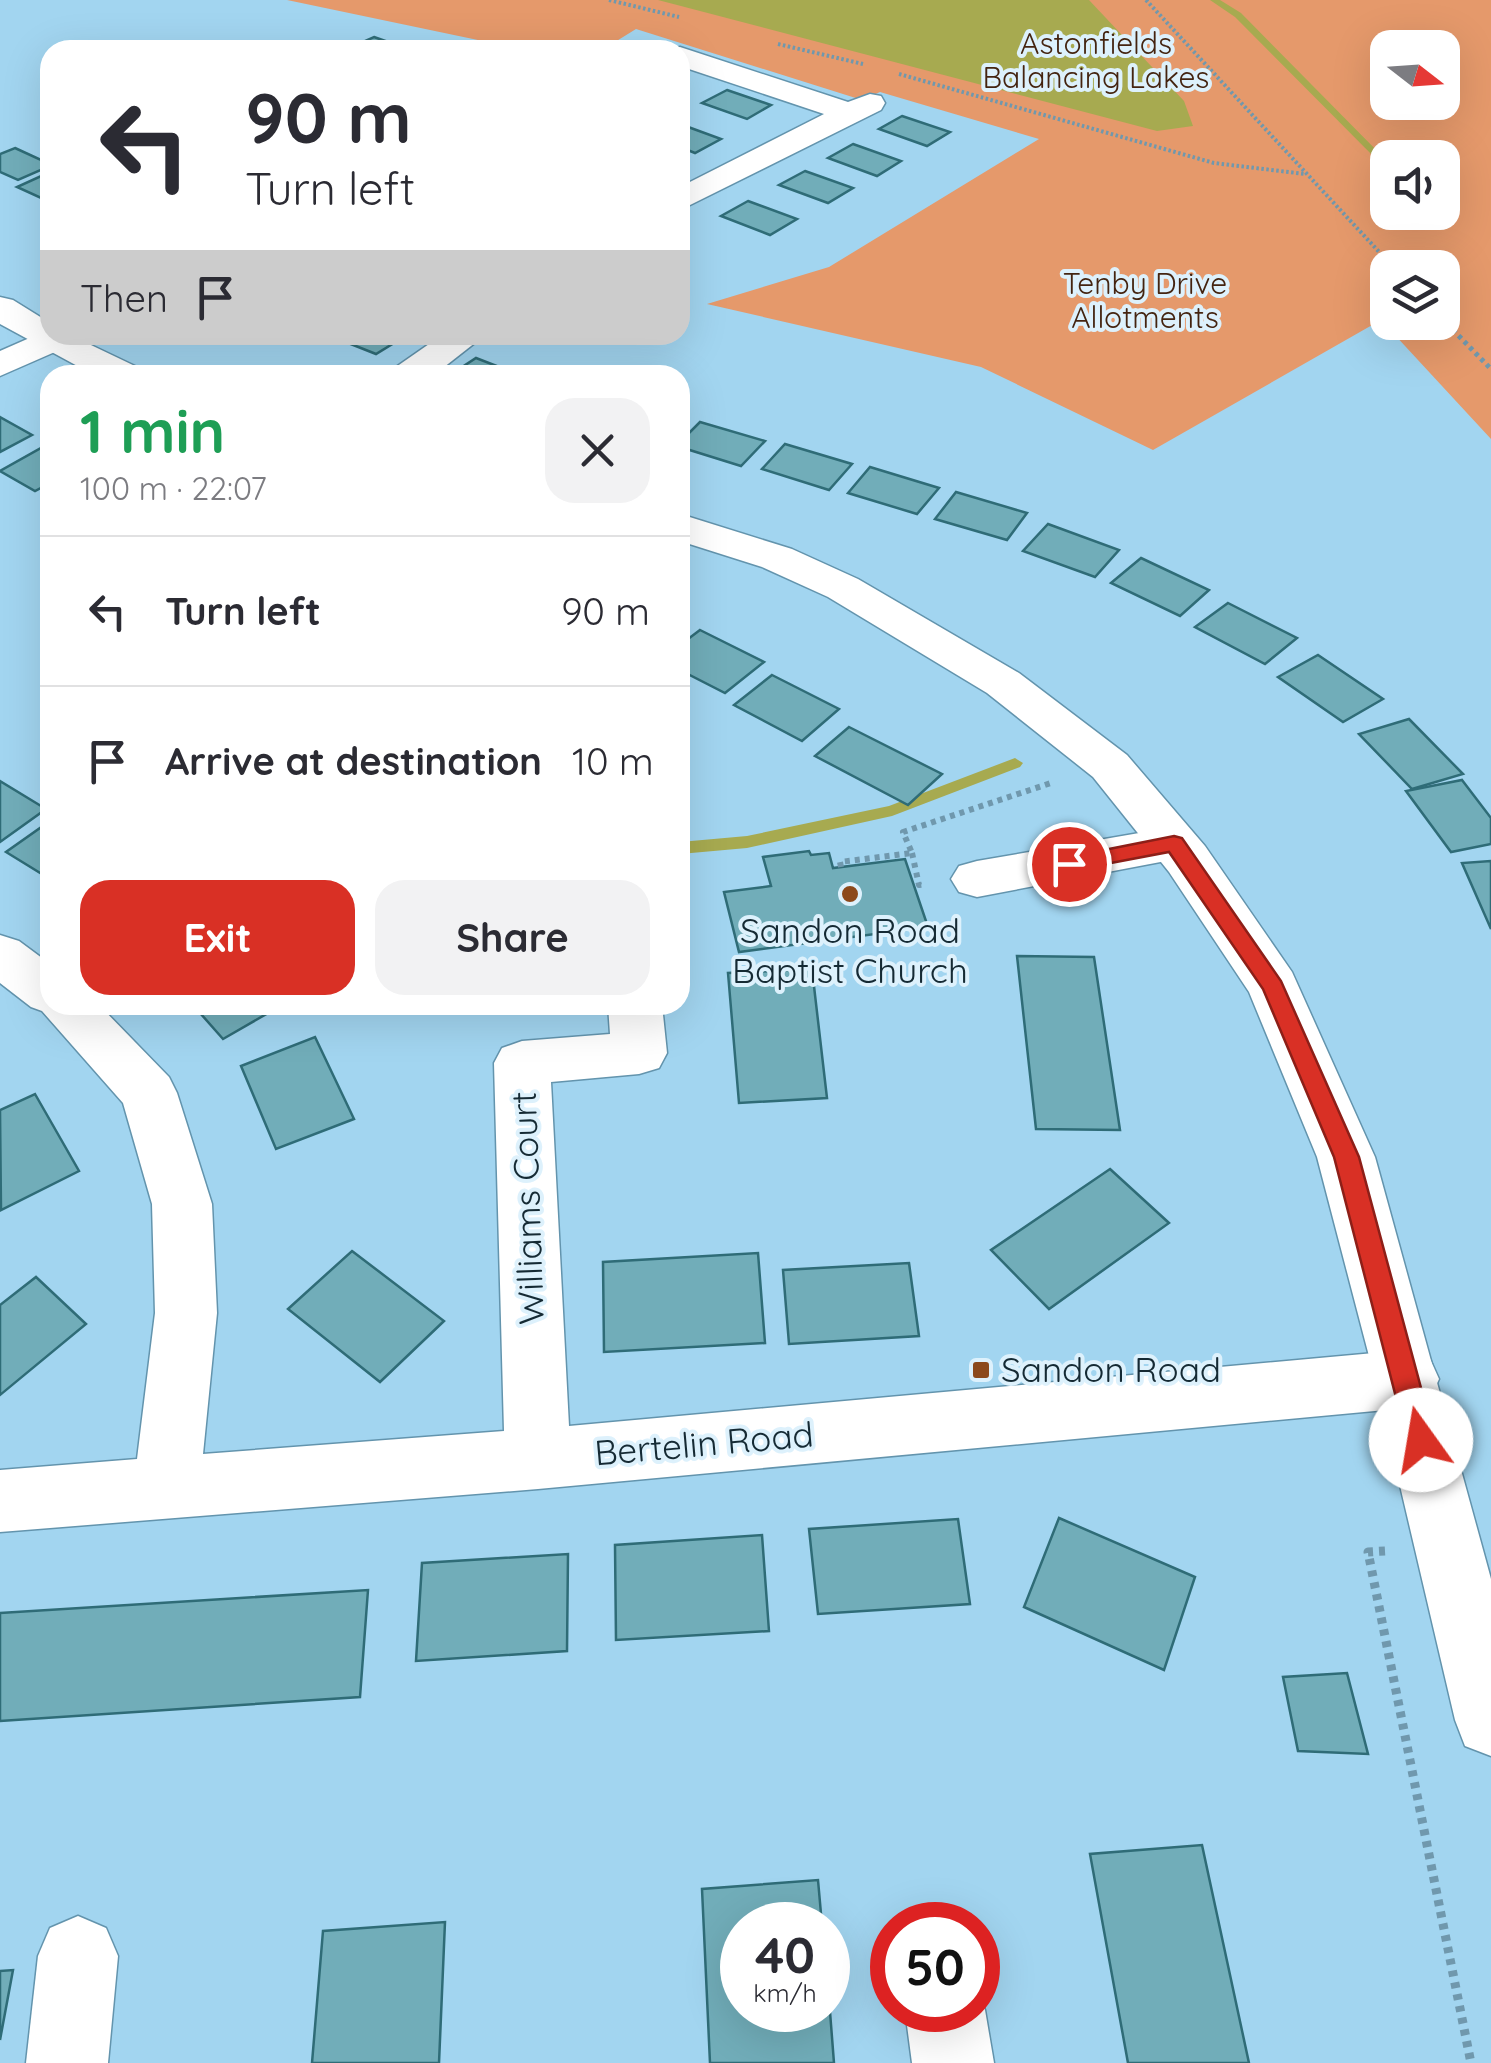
<!DOCTYPE html>
<meta charset="utf-8">
<style>
:root{--surface:#fff;--page:#f2f2f3;--text:#2b2b33;--muted:#7c7c81;--line:#e1e1e2;--accent:#d93025}
body{margin:0;font-family:Quicksand,sans-serif;background:var(--page);color:var(--text);height:100vh;display:flex;flex-direction:column;font-size:38px;white-space:nowrap}
*{box-sizing:border-box;margin:0}
p{font-size:32px;color:var(--muted)}
.icon{flex:none;width:55px;height:55px;fill:none;stroke:currentColor;stroke-width:2;stroke-linecap:round;stroke-linejoin:round}
.map{position:relative;flex:1;overflow:hidden}
.details{position:absolute;left:40px;top:365px;width:650px;height:650px;display:flex;flex-direction:column;background:var(--surface);border-radius:30px;box-shadow:0 10px 40px #0002}
.details>*{flex:none}
.top-card{position:absolute;left:40px;top:40px;width:650px;height:305px;border-radius:30px;box-shadow:0 10px 40px #0002;background:#fff;color:var(--text);overflow:hidden}
.needle{width:65px;rotate:107deg}
.fabs{position:absolute;left:1370px;top:30px;display:grid;gap:20px}
.fabs a{display:grid;place-items:center;width:90px;height:90px;border-radius:20px;background:var(--surface);box-shadow:0 10px 40px #0002;font-size:50px}
.speed{position:absolute;left:720px;top:1902px;display:flex;gap:20px;font-size:50px;font-weight:700;text-align:center}
.speed>*{display:grid;place-content:center;width:130px;height:130px;border-radius:50%;background:var(--surface);box-shadow:0 10px 40px #0002;line-height:1}
.speed small{font-size:25px;font-weight:400}
.speed .limit{border:15px solid #d22;background:#fff;color:#111}
.pin{position:absolute;display:grid;place-items:center;width:85px;height:85px;color:#fff;margin:-42px;border:5px solid #fff;border-radius:50%;box-shadow:0 2px 10px #0007}
.me{position:absolute;width:110px;margin:-55px;rotate:347deg;stroke-linejoin:round;filter:drop-shadow(0 0 8px #0008)}
.turn{display:flex;align-items:center;gap:35px;height:210px;padding:0 40px;font-size:45px}
.turn .icon{width:130px;height:130px;stroke-width:2.5}
.turn b{display:block;font-size:70px;line-height:85px}
.then{display:flex;align-items:center;height:95px;padding:0 40px;background:#0003;gap:20px;font-size:38px}
.round{display:grid;place-items:center;flex:none;width:105px;height:105px;border-radius:30px;background:var(--page)}
.head{display:flex;align-items:center;justify-content:space-between;height:170px;padding:0 40px}
h1{font-size:60px;font-weight:800;line-height:75px;color:#1e9e55}
.cta{display:flex;gap:20px;margin-top:auto;padding:20px 40px}
.cta a{flex:1;height:115px;border-radius:30px;background:var(--accent);color:#fff;font-size:40px;font-weight:800;line-height:115px;text-align:center}
.cta a+a{background:var(--page);color:var(--text)}
ul{padding:0;list-style:none}
li{display:flex;align-items:center;gap:30px;height:150px;padding:0 40px;border-top:2px solid var(--line)}
li div{flex:1}
li b{display:block;font-size:38px}
li em{font-style:normal}
.map>svg:first-child{display:block}
</style>
<div class="map">
<svg width="1491" height="2063" viewBox="0 0 1491 2063">
<rect width="100%" height="100%" fill="#a2d5f0"/>
<path fill="#e5996b" fill-rule="evenodd" d="M287,0H1491V439L1381,320L1153,450L981,367L707,304L829,267L1039,139L880,92L862,100L636,29L602,50H526ZM1388,48H1442V102H1388ZM1388,158H1442V212H1388ZM1388,268H1442V322H1388Z"/>
<polygon fill="#a7aa50" points="658,0 1089,0 1184,101 1193,126 1157,131"/>
<g fill="none" stroke-linecap="round" stroke-linejoin="round">
<g fill="#a7aa50" fill-rule="evenodd">
<polygon points="1210,0 1220,0 1241,13 1388,162 1388,171 1235,17"/>
<polygon points="1015,758 1023,763 1020,767 892,816 747,848 680,854 680,842 747,836 889,806"/>
</g>
</g>
<g fill="#71adb9" stroke="#2f6c77" stroke-width="2.5">
<polygon points="374,37 411,50 345,50"/>
<polygon points="727,90 771,105 747,119 702,103"/>
<polygon points="902,116 950,132 927,146 879,129"/>
<polygon points="680,124 721,139 695,153 680,147"/>
<polygon points="853,144 901,161 877,176 828,158"/>
<polygon points="15,148 50,164 50,166 18,180 0,172 0,154"/>
<polygon points="805,171 853,188 828,203 779,185"/>
<polygon points="50,172 50,202 17,187"/>
<polygon points="748,201 797,219 770,235 721,216"/>
<polygon points="328,335 407,335 376,354"/>
<polygon points="476,358 520,375 450,375"/>
<polygon points="0,417 32,435 0,452"/>
<polygon points="700,422 765,441 741,466 680,447 680,442"/>
<polygon points="50,443 50,483 35,491 0,471"/>
<polygon points="785,444 852,464 829,490 762,469"/>
<polygon points="870,467 939,488 917,514 848,493"/>
<polygon points="956,492 1027,513 1007,540 935,519"/>
<polygon points="1048,524 1119,550 1095,577 1023,551"/>
<polygon points="1141,558 1209,590 1180,616 1111,583"/>
<polygon points="1228,603 1297,638 1265,664 1195,627"/>
<polygon points="700,630 764,662 725,693 680,670 680,645"/>
<polygon points="1318,655 1383,699 1343,722 1278,677"/>
<polygon points="772,675 839,709 802,741 734,705"/>
<polygon points="1409,719 1463,774 1412,789 1359,734"/>
<polygon points="849,727 942,774 908,805 815,756"/>
<polygon points="1462,780 1491,818 1491,844 1451,852 1406,791"/>
<polygon points="0,781 46,809 0,842"/>
<polygon points="50,821 50,879 6,852"/>
<polygon points="809,851 811,855 829,853 833,868 905,859 928,927 739,952 724,892 771,886 763,857"/>
<polygon points="1491,861 1491,929 1462,863"/>
<polygon points="1017,956 1094,957 1120,1130 1036,1129"/>
<polygon points="812,969 827,1098 739,1103 728,973"/>
<polygon points="193,1005 282,1005 223,1039"/>
<polygon points="315,1037 354,1119 276,1149 241,1066"/>
<polygon points="35,1094 79,1171 1,1210 0,1110"/>
<polygon points="1110,1169 1169,1223 1049,1309 991,1250"/>
<polygon points="352,1251 444,1321 380,1382 288,1309"/>
<polygon points="758,1253 765,1343 604,1352 603,1262"/>
<polygon points="909,1263 919,1336 789,1344 783,1270"/>
<polygon points="36,1277 86,1324 0,1395 0,1305"/>
<polygon points="1059,1518 1195,1577 1164,1670 1024,1607"/>
<polygon points="958,1519 970,1604 818,1614 809,1529"/>
<polygon points="762,1535 769,1631 616,1640 615,1545"/>
<polygon points="568,1554 567,1651 416,1661 422,1563"/>
<polygon points="368,1590 360,1697 0,1721 0,1613"/>
<polygon points="1347,1673 1368,1754 1298,1751 1283,1677"/>
<polygon points="1202,1845 1249,2063 1128,2063 1090,1854"/>
<polygon points="818,1880 822,1925 742,1925 742,2010 828,2010 828,1986 834,2063 710,2063 702,1889"/>
<polygon points="445,1922 439,2063 312,2063 323,1931"/>
<polygon points="13,1970 0,2040 0,1971"/>
</g>
<g fill="none" stroke-linecap="round" stroke-linejoin="round">
<defs>
<g id="minor">
<polygon points="680,47 848,102 870,94 881,96 885,103 881,110 680,210 680,187 824,114 680,66 680,50 669,50"/>
<polygon points="50,329 50,335 66,335 70,340 64,348 0,376 0,351"/>
<polygon points="442,335 485,335 434,375 390,375 396,367"/>
<polygon points="1174,827 1192,832 1199,844 1192,856 977,897 959,892 951,879 959,866 977,861"/>
<polygon points="0,935 19,941 50,964 50,1005 99,1005 169,1077 177,1093 212,1204 217,1313 203,1454 504,1431 494,1063 502,1048 522,1041 610,1034 608,1005 662,1005 667,1053 659,1068 639,1074 551,1082 569,1426 1407,1350 1430,1359 1439,1379 1430,1399 1407,1408 538,1489 0,1532 0,1470 137,1459 155,1313 152,1204 123,1103 42,1011 31,1007 0,983"/>
<polygon points="78,1916 106,1928 118,1956 108,2063 26,2063 38,1956 50,1928"/>
<polygon points="978,1991 985,2010 994,2063 912,2063 905,2010 978,2010"/>
</g>
<g id="major">
<polygon points="0,297 13,300 50,323 50,335 70,335 137,367 143,375 94,375 0,324"/>
<polygon points="680,514 792,549 858,579 1019,673 1127,755 1205,846 1292,972 1375,1157 1491,1579 1491,1756 1465,1746 1455,1720 1375,1379 1317,1157 1249,992 1169,872 1093,777 987,693 828,597 762,567 680,541"/>
</g>
</defs>
<use href="#minor" stroke="#6394ad" stroke-width="3"/>
<use href="#major" stroke="#6394ad" stroke-width="3"/>
<g stroke="#7098ad" stroke-width="4" stroke-dasharray="2.5 2.5" stroke-linecap="butt">
<polyline points="609,0 679,17"/>
<polyline points="1146,0 1394,268"/>
<polyline points="778,44 863,64"/>
<polyline points="899,74 1214,163 1305,174"/>
<polyline points="1442,318 1456,332"/>
</g>
<polyline stroke="#7098ad" stroke-width="5" stroke-dasharray="4 4" stroke-linecap="butt" points="1453,330 1491,369"/>
<g stroke="#7098ad" stroke-width="6" stroke-dasharray="5 5" stroke-linecap="butt">
<polyline points="912,853 919,885 926,884"/>
<polyline points="841,867 840,862 912,853 903,832 1051,783 1053,786"/>
</g>
<polyline stroke="#7098ad" stroke-width="9" stroke-dasharray="6 6" stroke-linecap="butt" points="1385,1551 1368,1552 1471,2063"/>
<use href="#minor" fill="#fff" fill-rule="evenodd"/>
<use href="#major" fill="#fff" fill-rule="evenodd"/>
</g>
<polygon fill="#d93025" stroke="#8d1f18" stroke-width="2.5" points="1174,836 1182,838 1281,981 1359,1157 1435,1440 1431,1448 1421,1452 1411,1448 1407,1440 1334,1157 1263,989 1169,852 1069,871 1058,864 1069,857"/>
<g fill="#8c491b" stroke="#ddf1fc" stroke-width="4">
<circle cx="850" cy="894" r="10"/>
<rect x="971" y="1360" width="20" height="20" rx="5"/>
</g>
<g text-anchor="middle" stroke-width="8" stroke-linejoin="round" paint-order="stroke">
<g font-size="30" fill="#442410" stroke="#ddf1fc">
<text x="1096" y="54">Astonfields<tspan x="1096" dy="34">Balancing Lakes</tspan></text>
<text x="1145" y="294">Tenby Drive<tspan x="1145" dy="34">Allotments</tspan></text>
</g>
<g font-size="35" fill="#152a34" stroke="#ddf1fc">
<text x="850" y="943">Sandon Road<tspan x="850" dy="40">Baptist Church</tspan></text>
<text x="1001" y="1382" text-anchor="start">Sandon Road</text>
</g>
<g font-size="35" fill="#152a34" stroke="#ddf1fc">
<text transform="translate(528 1208) rotate(-92)" y="12">Williams Court</text>
<text transform="translate(704 1444) rotate(-5)" y="12">Bertelin Road</text>
</g>
</g>
</svg>
<div class="fabs">
<a><svg class="needle" viewBox="-14 -14 28 28"><path d="M0-13l5 13h-10z" fill="#e53935"/><path d="M0 13l5-13h-10z" fill="#7c7c81"/></svg></a>
<a><svg class="icon" aria-label="sound" viewBox="0 0 24 24"><path d="M4 9h4l5-4v14l-5-4H4zM17 9q2 3 0 6"/></svg></a>
<a><svg class="icon" aria-label="layers" viewBox="0 0 24 24"><path d="M12 4l9 5-9 5-9-5zM3 14l9 5 9-5"/></svg></a>
</div>
<div class="speed"><div>40<small>km/h</small></div><div class="limit">50</div></div>
<div class="pin" style="left:1069px;top:864px;background:#d93025"><svg class="icon" aria-label="arrive" viewBox="0 0 24 24"><path d="M6 21V4h12l-3 4 3 4H6"/></svg></div>
<svg class="me" style="left:1421px;top:1440px" viewBox="-20 -20 40 40"><circle r="19" fill="#fff"/><path d="M0-13L10 11 0 6-10 11z" fill="#d93025"/></svg>
<div class="top-card">
<div class="turn"><svg class="icon" aria-label="left" viewBox="0 0 24 24"><path d="M17 20v-9H6M10 6l-5 5 5 5"/></svg><div><b>90 m</b>Turn left</div></div>
<div class="then">Then<svg class="icon" aria-label="arrive" viewBox="0 0 24 24"><path d="M6 21V4h12l-3 4 3 4H6"/></svg></div>
</div>
<section class="details">
<div class="head"><div><h1>1 min</h1><p>100 m · 22:07</p></div><a class="round"><svg class="icon" aria-label="close" viewBox="0 0 24 24"><path d="M6 6l12 12M18 6L6 18"/></svg></a></div>
<ul>
<li><svg class="icon" aria-label="left" viewBox="0 0 24 24"><path d="M17 20v-9H6M10 6l-5 5 5 5"/></svg><div><b>Turn left</b></div><em>90 m</em></li>
<li><svg class="icon" aria-label="arrive" viewBox="0 0 24 24"><path d="M6 21V4h12l-3 4 3 4H6"/></svg><div><b>Arrive at destination</b></div><em>10 m</em></li>
</ul>
<div class="cta"><a>Exit</a><a>Share</a></div>
</section>
</div>
